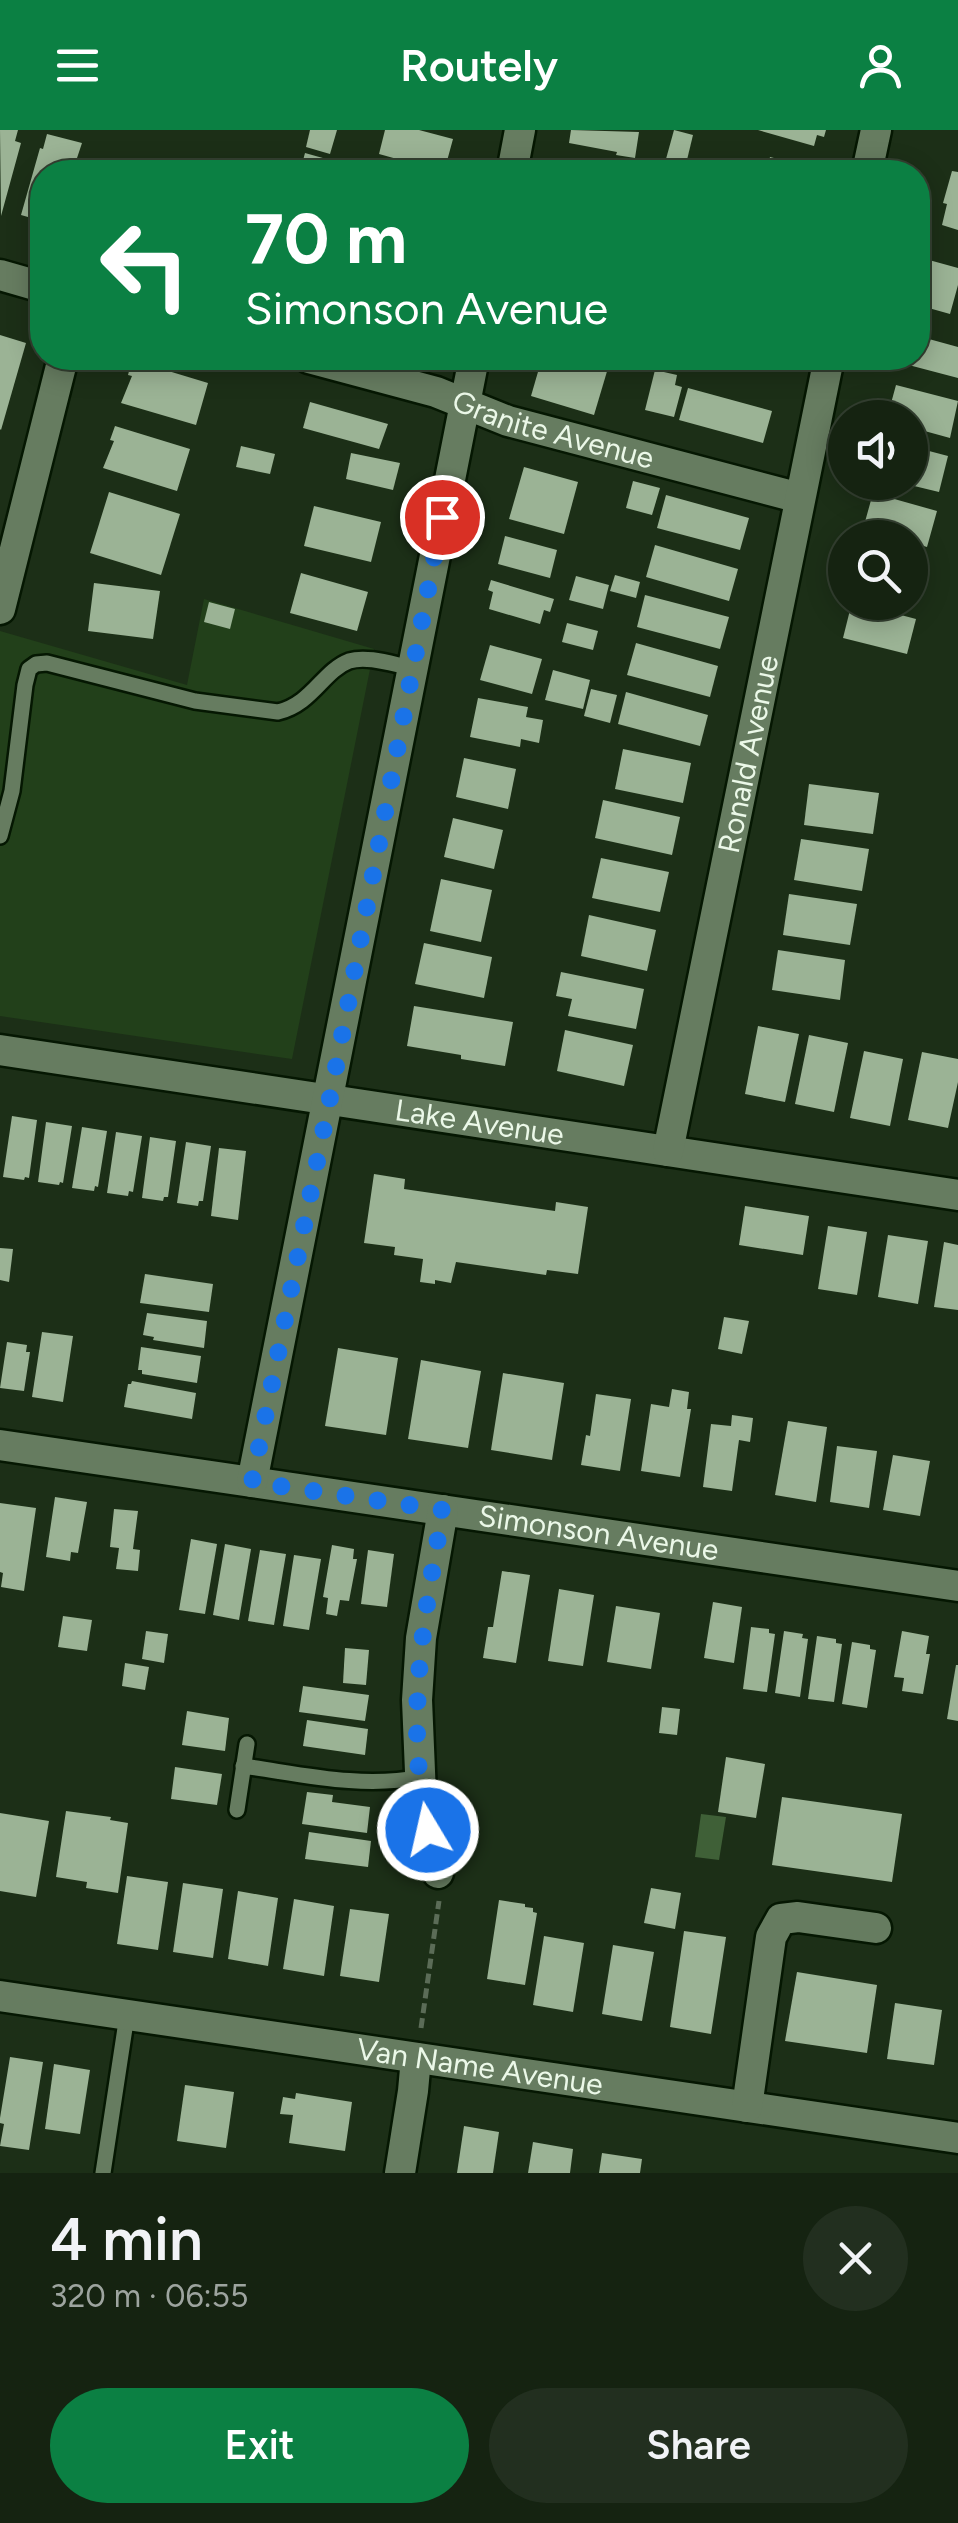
<!DOCTYPE html>
<meta charset="utf-8">
<style>
:root{--surface:#152311;--page:#222f1f;--text:#f1f3f6;--muted:#9da49f;--line:#344031;--accent:#0b8043}
body{margin:0;font-family:Figtree,sans-serif;background:var(--page);color:var(--text);height:100vh;display:flex;flex-direction:column;font-size:38px;white-space:nowrap}
*{box-sizing:border-box;margin:0}
p{font-size:32px;color:var(--muted)}
.icon{flex:none;width:55px;height:55px;fill:none;stroke:currentColor;stroke-width:2;stroke-linecap:round;stroke-linejoin:round}
.map{position:relative;height:2043px;overflow:hidden}
.details{display:flex;flex-direction:column;background:var(--surface);flex:1}
.details>*{flex:none}
.guide{position:absolute;left:30px;top:30px;width:900px;height:210px;border-radius:40px;box-shadow:0 5px 25px #0003,0 0 0 2px var(--line);background:#0b8043;color:#fff;overflow:hidden}
.fabs{position:absolute;left:828px;top:270px;display:grid;gap:20px}
.fabs a{display:grid;place-items:center;width:100px;height:100px;border-radius:50%;background:var(--surface);box-shadow:0 5px 25px #0003,0 0 0 2px var(--line);font-size:50px}
.pin{position:absolute;display:grid;place-items:center;width:85px;height:85px;color:#fff;margin:-42px;border:5px solid #fff;border-radius:50%;box-shadow:0 2px 10px #0007}
.me{position:absolute;width:110px;margin:-55px;rotate:351deg;stroke-linejoin:round;filter:drop-shadow(0 0 8px #0008)}
.turn{display:flex;align-items:center;gap:35px;height:210px;padding:0 50px;font-size:45px}
.turn .icon{width:130px;height:130px;stroke-width:2.5}
.turn b{display:block;font-size:70px;line-height:85px}
.round{display:grid;place-items:center;flex:none;width:105px;height:105px;border-radius:52px;background:var(--page)}
.overview{display:flex;align-items:center;justify-content:space-between;height:170px;padding:0 50px}
h1{font-size:60px;font-weight:600;line-height:75px}
.button{display:flex;gap:20px;margin-top:auto;padding:20px 50px}
.button a{flex:1;height:115px;border-radius:60px;background:var(--accent);color:#fff;font-size:40px;font-weight:600;line-height:115px;text-align:center}
.button a+a{background:var(--page);color:var(--text)}
header{display:flex;justify-content:space-between;align-items:center;height:130px;padding:0 50px;background:var(--accent);color:#fff;font-size:45px;font-weight:600}
.map>svg:first-child{display:block}
</style>
<header><svg class="icon" aria-label="menu" viewBox="0 0 24 24"><path d="M4 6h16M4 12h16M4 18h16"/></svg>Routely<svg class="icon" aria-label="person" viewBox="0 0 24 24"><circle cx="12" cy="8" r="4"/><path d="M4 21q1-7 8-7t8 7"/></svg></header>
<div class="map">
<svg width="958" height="2043" viewBox="0 0 958 2043">
<rect width="100%" height="100%" fill="#1c2f17"/>
<polygon fill="#22401a" points="204,469 374,519 292,929 0,886 0,501 187,555"/>
<polygon fill="#3f6037" points="701,1684 726,1687 719,1730 695,1727"/>
<g fill="#9bb395">
<polygon points="0,0 18,0 15,11 21,13 1,86"/>
<polygon points="310,0 337,0 330,24 306,17"/>
<polygon points="385,0 419,0 453,9 444,42 379,24"/>
<polygon points="571,0 639,2 635,28 616,25 617,22 569,13"/>
<polygon points="674,0 693,5 686,34 666,29"/>
<polygon points="758,0 826,0 824,7 817,5 814,16"/>
<polygon points="47,4 82,13 77,28 80,29 76,42 42,42 42,91 21,85 40,18 43,19"/>
<polygon points="305,23 330,30 327,42 314,42 301,38"/>
<polygon points="770,27 813,38 812,42 766,42"/>
<polygon points="952,41 958,42 958,100 942,95 947,74 943,73"/>
<polygon points="929,130 958,138 958,155 950,184 918,175 921,157 918,156 918,146 924,148"/>
<polygon points="0,205 26,213 1,300 0,299"/>
<polygon points="918,206 958,217 958,248 901,233 902,228 918,228"/>
<polygon points="542,228 611,228 594,285 531,266"/>
<polygon points="132,230 208,253 196,295 121,273 132,246 128,245"/>
<polygon points="655,240 677,245 675,255 682,257 674,287 645,280"/>
<polygon points="896,255 958,271 950,308 910,297 910,288 887,288"/>
<polygon points="688,258 772,281 763,313 679,290"/>
<polygon points="310,272 388,294 379,319 303,298"/>
<polygon points="115,296 190,319 177,361 103,338 114,311 110,310"/>
<polygon points="241,316 275,324 270,344 236,337"/>
<polygon points="910,316 948,326 939,362 910,355"/>
<polygon points="351,323 400,333 393,360 346,349"/>
<polygon points="524,337 578,352 564,404 509,389"/>
<polygon points="633,351 660,358 652,385 626,378"/>
<polygon points="109,362 180,384 161,445 90,423"/>
<polygon points="873,363 937,381 927,417 910,412 910,408 892,408 863,399"/>
<polygon points="666,365 749,388 740,420 657,398"/>
<polygon points="314,376 381,392 371,432 304,416"/>
<polygon points="505,406 557,420 550,448 498,434"/>
<polygon points="655,415 738,439 729,471 646,447"/>
<polygon points="910,431 927,435 917,471 910,469"/>
<polygon points="301,443 368,462 357,501 290,483"/>
<polygon points="615,445 640,452 636,468 610,461"/>
<polygon points="576,446 609,455 603,479 569,470"/>
<polygon points="491,450 554,469 550,482 544,480 540,494 489,479 493,462 488,460"/>
<polygon points="94,453 160,461 153,509 88,501"/>
<polygon points="645,465 729,487 720,519 637,497"/>
<polygon points="209,472 235,479 230,499 204,492"/>
<polygon points="852,472 916,489 907,524 843,508"/>
<polygon points="567,493 598,501 593,520 562,512"/>
<polygon points="636,513 718,536 710,567 627,545"/>
<polygon points="490,515 542,529 532,564 480,550"/>
<polygon points="553,540 590,550 583,579 545,570"/>
<polygon points="591,559 617,565 610,593 584,586"/>
<polygon points="626,562 708,585 700,616 618,594"/>
<polygon points="478,568 528,577 526,587 543,590 539,613 521,609 520,617 470,607"/>
<polygon points="623,619 691,633 683,673 615,659"/>
<polygon points="464,628 516,639 508,679 456,667"/>
<polygon points="809,654 879,663 873,704 804,695"/>
<polygon points="603,670 680,687 672,725 595,708"/>
<polygon points="453,688 503,700 494,739 444,727"/>
<polygon points="801,709 869,719 862,761 794,750"/>
<polygon points="601,728 669,742 660,782 592,768"/>
<polygon points="441,749 492,760 481,812 430,801"/>
<polygon points="789,764 857,774 850,815 783,805"/>
<polygon points="589,785 656,800 647,841 581,826"/>
<polygon points="424,813 492,827 484,868 415,854"/>
<polygon points="778,820 845,830 840,870 772,860"/>
<polygon points="561,842 644,859 636,899 568,886 572,869 556,866"/>
<polygon points="414,876 513,892 505,936 461,929 461,925 407,916"/>
<polygon points="758,896 799,904 785,972 745,964"/>
<polygon points="565,900 633,915 624,956 557,941"/>
<polygon points="809,905 848,913 834,982 795,974"/>
<polygon points="864,921 903,929 890,996 850,988"/>
<polygon points="922,922 958,929 958,952 948,998 908,990"/>
<polygon points="12,986 37,990 29,1048 25,1047 24,1050 3,1047"/>
<polygon points="46,992 72,996 63,1053 60,1052 59,1055 38,1052"/>
<polygon points="82,997 107,1001 98,1057 95,1056 94,1061 72,1058"/>
<polygon points="116,1002 142,1006 133,1062 129,1061 128,1066 107,1063"/>
<polygon points="150,1007 176,1011 168,1067 164,1067 163,1071 142,1068"/>
<polygon points="186,1012 211,1016 203,1071 199,1071 198,1076 177,1073"/>
<polygon points="219,1018 246,1021 238,1090 211,1086"/>
<polygon points="374,1044 405,1049 404,1059 555,1081 556,1072 588,1077 578,1144 547,1140 546,1145 456,1132 451,1153 435,1150 435,1154 420,1152 423,1129 394,1125 395,1117 364,1113"/>
<polygon points="745,1076 809,1086 803,1125 739,1115"/>
<polygon points="828,1096 867,1102 857,1165 818,1159"/>
<polygon points="888,1105 928,1111 918,1174 878,1167"/>
<polygon points="944,1112 958,1115 958,1180 934,1177"/>
<polygon points="0,1118 13,1119 9,1152 0,1150"/>
<polygon points="145,1144 213,1154 209,1182 140,1173"/>
<polygon points="147,1183 207,1191 204,1218 153,1210 154,1207 143,1205"/>
<polygon points="724,1187 749,1191 742,1224 718,1219"/>
<polygon points="42,1202 73,1206 63,1272 32,1267"/>
<polygon points="7,1212 27,1215 26,1222 30,1222 24,1261 0,1258"/>
<polygon points="141,1217 201,1226 197,1253 142,1244 142,1240 138,1240"/>
<polygon points="338,1218 398,1228 386,1305 325,1296"/>
<polygon points="421,1230 481,1241 468,1318 408,1309"/>
<polygon points="503,1243 564,1253 552,1330 491,1320"/>
<polygon points="132,1251 196,1263 192,1289 124,1277 128,1254 131,1254"/>
<polygon points="672,1259 689,1262 687,1279 691,1279 680,1347 641,1341 651,1274 669,1277"/>
<polygon points="596,1264 631,1269 620,1341 581,1335 586,1305 590,1306"/>
<polygon points="732,1285 753,1288 750,1312 739,1310 732,1361 703,1357 711,1294 731,1296"/>
<polygon points="788,1291 827,1297 816,1372 775,1365"/>
<polygon points="837,1316 877,1321 869,1378 830,1372"/>
<polygon points="893,1325 930,1331 920,1386 883,1380"/>
<polygon points="55,1367 87,1372 78,1423 71,1422 70,1431 46,1427"/>
<polygon points="0,1373 36,1378 24,1461 1,1457 3,1443 0,1442"/>
<polygon points="114,1379 138,1381 133,1419 140,1420 138,1441 116,1439 119,1418 110,1417"/>
<polygon points="191,1409 217,1414 205,1484 179,1480"/>
<polygon points="225,1414 251,1419 239,1490 213,1485"/>
<polygon points="332,1415 354,1419 353,1429 357,1429 349,1471 340,1470 337,1486 326,1484 328,1468 323,1467"/>
<polygon points="260,1420 286,1424 274,1495 248,1491"/>
<polygon points="368,1420 394,1424 387,1477 361,1474"/>
<polygon points="294,1425 321,1429 309,1500 283,1496"/>
<polygon points="502,1441 530,1445 516,1533 483,1528 488,1497 493,1497"/>
<polygon points="559,1459 594,1465 583,1536 548,1531"/>
<polygon points="713,1472 742,1477 734,1533 704,1528"/>
<polygon points="616,1476 660,1483 651,1539 607,1532"/>
<polygon points="63,1486 92,1490 87,1521 58,1517"/>
<polygon points="751,1497 769,1499 769,1503 775,1504 767,1562 743,1559"/>
<polygon points="146,1501 168,1504 164,1533 142,1529"/>
<polygon points="784,1501 803,1504 802,1508 808,1509 800,1567 775,1563"/>
<polygon points="902,1501 929,1506 926,1524 930,1524 923,1564 902,1561 904,1548 894,1547"/>
<polygon points="817,1506 836,1509 836,1513 842,1514 834,1572 808,1569"/>
<polygon points="852,1512 870,1515 870,1519 876,1520 867,1578 842,1574"/>
<polygon points="345,1518 369,1520 366,1555 343,1553"/>
<polygon points="125,1533 149,1537 145,1560 122,1556"/>
<polygon points="956,1535 958,1535 958,1591 947,1589"/>
<polygon points="303,1556 369,1565 365,1591 299,1582"/>
<polygon points="662,1577 680,1579 677,1605 659,1603"/>
<polygon points="187,1581 229,1588 225,1621 182,1615"/>
<polygon points="307,1590 368,1599 365,1625 303,1616"/>
<polygon points="726,1627 765,1634 756,1688 718,1682"/>
<polygon points="175,1637 222,1644 217,1675 171,1669"/>
<polygon points="307,1662 333,1665 332,1672 370,1677 367,1703 302,1694"/>
<polygon points="782,1667 902,1684 892,1752 772,1735"/>
<polygon points="66,1681 111,1687 110,1690 128,1693 118,1763 86,1758 87,1752 56,1747"/>
<polygon points="0,1683 49,1691 36,1767 0,1761"/>
<polygon points="309,1702 371,1711 368,1737 305,1729"/>
<polygon points="127,1746 168,1752 158,1820 117,1814"/>
<polygon points="183,1753 223,1759 213,1828 173,1822"/>
<polygon points="651,1758 681,1763 675,1799 644,1793"/>
<polygon points="238,1761 278,1768 268,1836 228,1829"/>
<polygon points="294,1769 334,1776 324,1846 283,1839"/>
<polygon points="499,1770 525,1774 525,1777 533,1778 533,1782 537,1783 525,1855 487,1849"/>
<polygon points="350,1779 389,1784 379,1852 340,1846"/>
<polygon points="684,1801 726,1807 711,1904 670,1897"/>
<polygon points="544,1806 584,1813 573,1882 533,1875"/>
<polygon points="613,1815 654,1822 642,1891 602,1884"/>
<polygon points="797,1842 877,1855 867,1923 785,1911"/>
<polygon points="895,1873 942,1880 934,1935 887,1929"/>
<polygon points="10,1927 43,1932 29,2020 0,2016 4,1994 0,1993 0,1988"/>
<polygon points="54,1934 90,1940 80,2004 45,1999"/>
<polygon points="185,1955 234,1962 226,2018 177,2011"/>
<polygon points="296,1963 352,1972 345,2021 289,2013 293,1985 280,1984 283,1967 295,1969"/>
<polygon points="464,1996 499,2002 493,2043 457,2043"/>
<polygon points="533,2012 573,2019 570,2043 528,2043"/>
<polygon points="602,2023 642,2029 640,2043 599,2043"/>
</g>
<g fill="none" stroke-linecap="round" stroke-linejoin="round">
<defs>
<g id="lane">
<path d="M0,706L12,661L25,555L29,539L36,534L47,533L195,571L278,582C312,574 323,541 349,531C368,525 395,535 413,538"/>
<path d="M243,1636C301,1644 362,1659 420,1647"/>
<polyline points="237,1680 247,1614"/>
<polyline points="103,2043 127,1885"/>
</g>
<g id="street">
<polyline points="512,42 520,0"/>
<polyline points="867,42 876,0"/>
<polyline points="0,145 42,157"/>
<path id="s1" d="M309,228L436,262L508,291L800,368"/>
<polyline points="0,479 63,228"/>
<path id="s2" d="M0,920L958,1065"/>
<path id="s3" d="M668,1021L829,228"/>
<path id="s4" d="M0,1315L958,1456"/>
<polyline points="252,1352 474,228"/>
<polyline points="438,1743 421,1665 417,1570 421,1508 443,1380"/>
<path id="s5" d="M0,1866L958,2008"/>
<polyline points="747,1977 771,1807 781,1789 798,1787 876,1798"/>
<polyline points="400,2043 413,1961 416,1928"/>
</g>
</defs>
<use href="#lane" stroke="#051702" stroke-width="20"/>
<use href="#street" stroke="#051702" stroke-width="35"/>
<polyline stroke="#5b6c57" stroke-width="5" stroke-dasharray="10 5" stroke-linecap="butt" points="421,1898 439,1771"/>
<use href="#lane" stroke="#667c60" stroke-width="15"/>
<use href="#street" stroke="#667c60" stroke-width="30"/>
</g>
<g fill="none" stroke-linecap="round" stroke-linejoin="round">
<path stroke="#1a73e8" stroke-width="18" stroke-dasharray="0 32.4" d="M428,1700C404,1593 424,1486 443,1380L252,1352L330,968L442,387"/>
</g>
<g text-anchor="middle" stroke-width="10" stroke-linejoin="round" paint-order="stroke">
<g font-size="30" fill="#ebf8e8" stroke="#12250e">
<text dy="10" stroke="none"><textPath href="#s1" startOffset="255">Granite Avenue</textPath></text>
<text dy="10" stroke="none"><textPath href="#s3" startOffset="405">Ronald Avenue</textPath></text>
<text dy="10" stroke="none"><textPath href="#s2" startOffset="485">Lake Avenue</textPath></text>
<text dy="10" stroke="none"><textPath href="#s4" startOffset="605">Simonson Avenue</textPath></text>
<text dy="10" stroke="none"><textPath href="#s5" startOffset="485">Van Name Avenue</textPath></text>
</g>
</g>
</svg>
<div class="fabs">
<a><svg class="icon" aria-label="sound" viewBox="0 0 24 24"><path d="M4 9h4l5-4v14l-5-4H4zM17 9q2 3 0 6"/></svg></a>
<a><svg class="icon" aria-label="search" viewBox="0 0 24 24"><circle cx="10" cy="10" r="6"/><path d="M15 15l6 6"/></svg></a>
</div>
<div class="pin" style="left:442px;top:387px;background:#d93025"><svg class="icon" aria-label="arrive" viewBox="0 0 24 24"><path d="M6 21V4h12l-3 4 3 4H6"/></svg></div>
<svg class="me" style="left:428px;top:1700px" viewBox="-20 -20 40 40"><circle r="17" fill="#1a73e8" stroke="#fff" stroke-width="3"/><path d="M0-11L8 9 0 5-8 9z" fill="#fff"/></svg>
<div class="guide">
<div class="turn"><svg class="icon" aria-label="left" viewBox="0 0 24 24"><path d="M17 20v-9H6M10 6l-5 5 5 5"/></svg><div><b>70 m</b>Simonson Avenue</div></div>
</div>
</div>
<section class="details">
<div class="overview"><div><h1>4 min</h1><p>320 m · 06:55</p></div><a class="round"><svg class="icon" aria-label="close" viewBox="0 0 24 24"><path d="M6 6l12 12M18 6L6 18"/></svg></a></div>
<div class="button"><a>Exit</a><a>Share</a></div>
</section>
